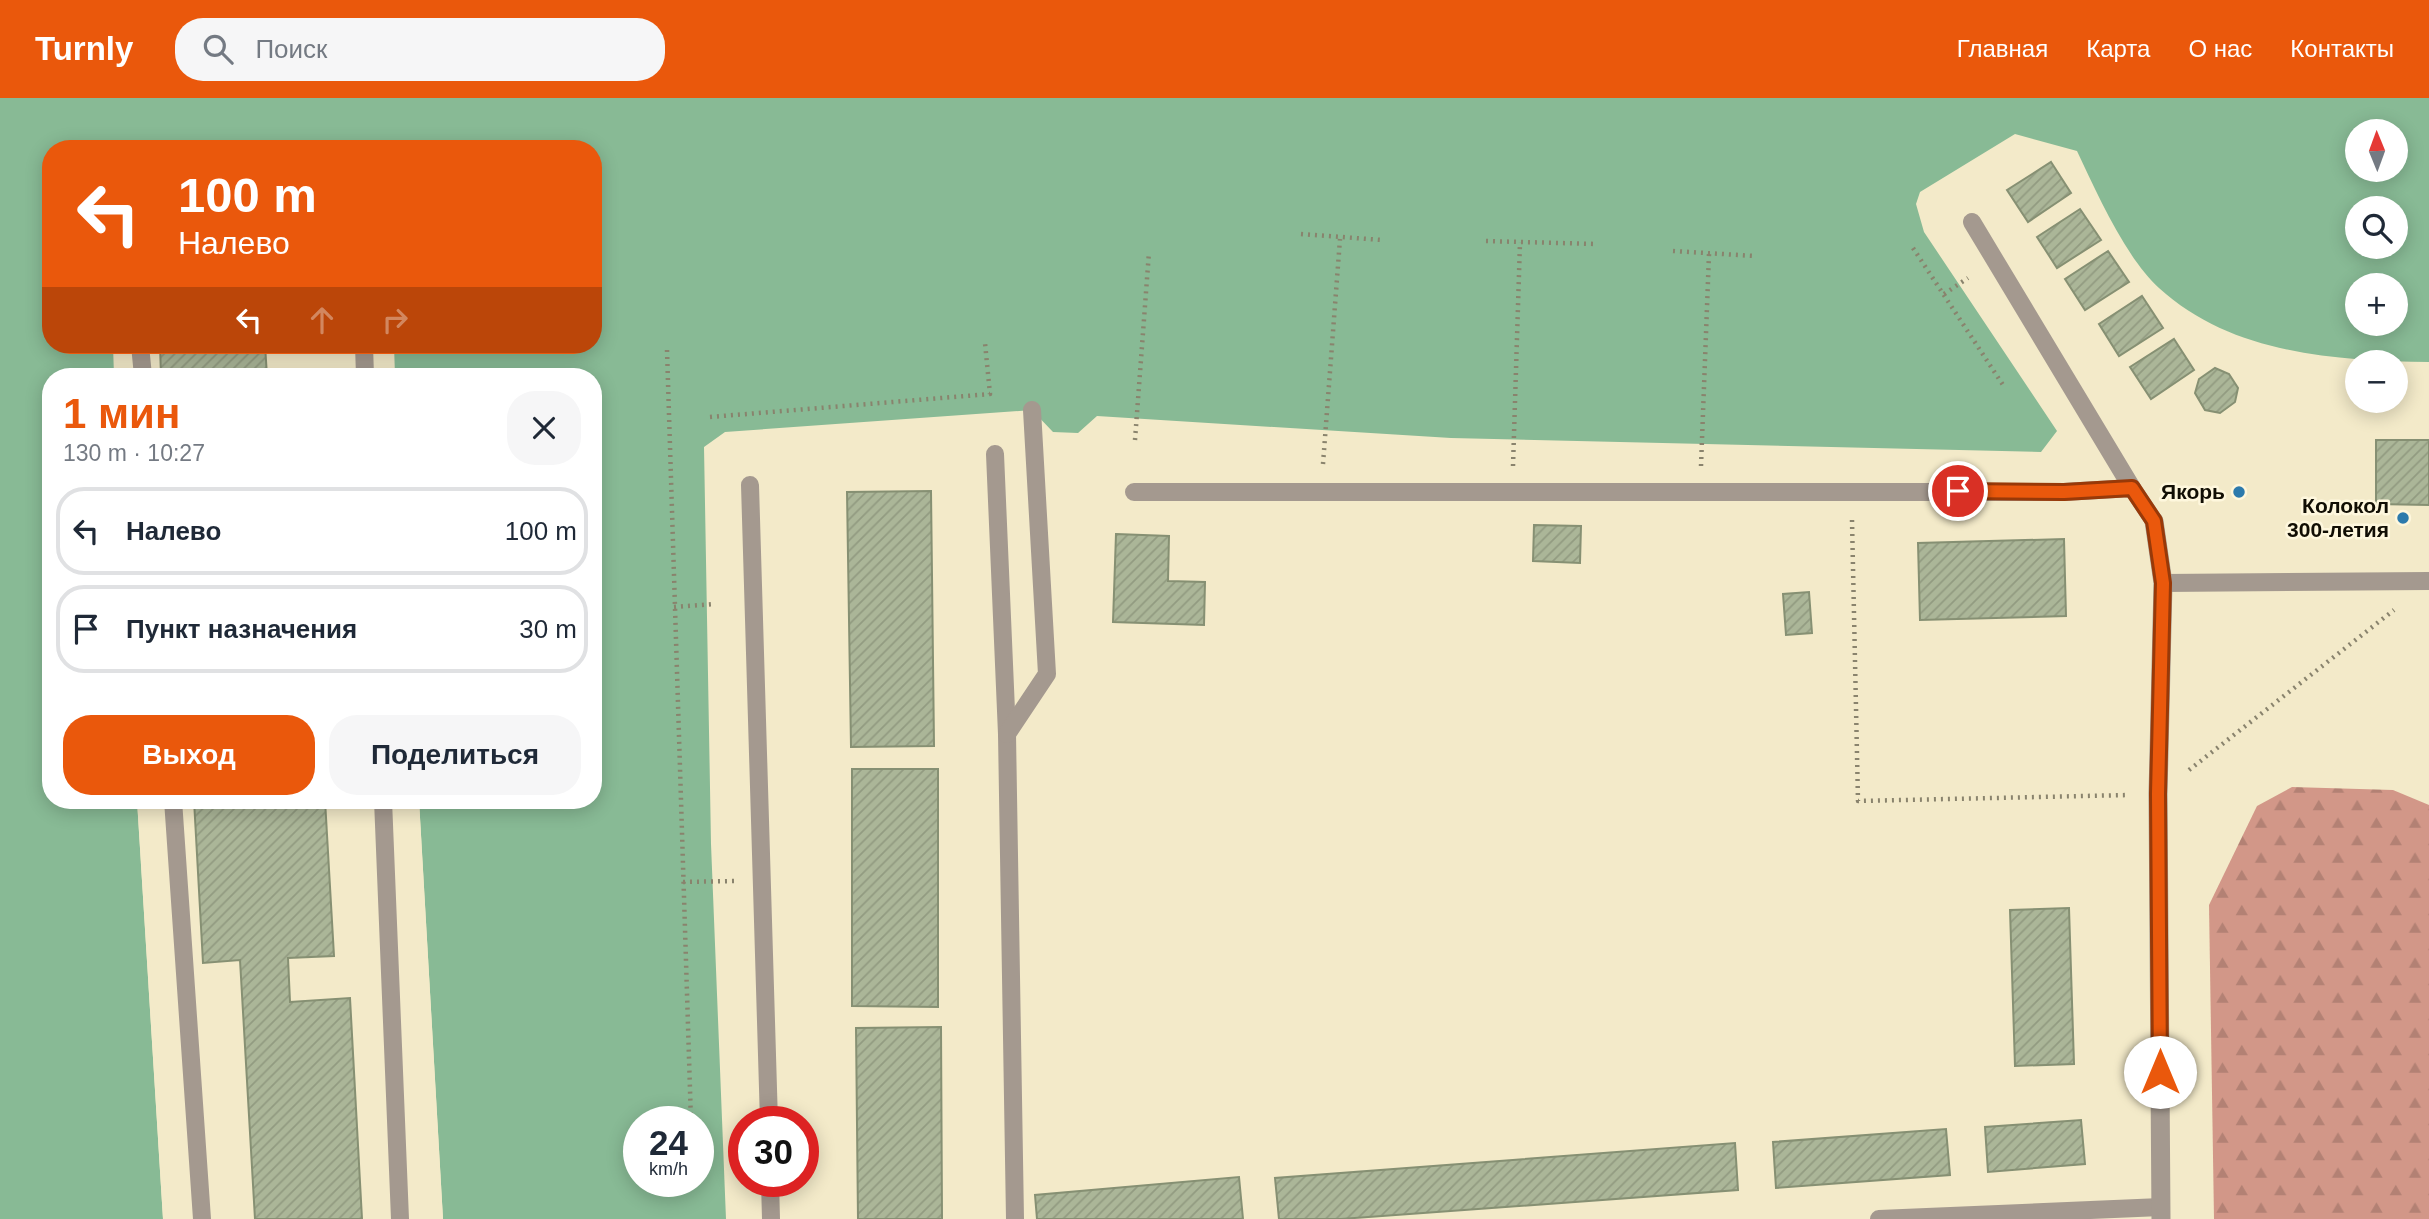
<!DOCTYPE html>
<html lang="ru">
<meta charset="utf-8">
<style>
:root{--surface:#fff;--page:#f6f6f7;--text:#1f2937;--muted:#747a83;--line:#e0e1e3;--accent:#ea580c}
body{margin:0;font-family:Helvetica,sans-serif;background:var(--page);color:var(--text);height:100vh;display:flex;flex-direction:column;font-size:26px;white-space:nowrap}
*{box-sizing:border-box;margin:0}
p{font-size:23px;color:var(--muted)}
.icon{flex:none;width:38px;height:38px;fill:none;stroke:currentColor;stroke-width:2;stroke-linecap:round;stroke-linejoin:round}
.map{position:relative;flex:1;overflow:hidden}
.sheet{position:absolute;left:42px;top:270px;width:560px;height:441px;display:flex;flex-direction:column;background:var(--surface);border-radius:28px;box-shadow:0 4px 18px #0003}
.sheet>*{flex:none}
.hud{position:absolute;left:42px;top:42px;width:560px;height:214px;border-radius:28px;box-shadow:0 4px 18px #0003;background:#ea580c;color:#fff;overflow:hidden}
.needle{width:46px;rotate:359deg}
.fabs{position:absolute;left:2345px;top:21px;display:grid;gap:14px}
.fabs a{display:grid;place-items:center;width:63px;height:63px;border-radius:50%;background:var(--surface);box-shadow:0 4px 18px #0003;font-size:35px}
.speed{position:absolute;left:623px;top:1008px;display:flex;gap:14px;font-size:35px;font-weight:700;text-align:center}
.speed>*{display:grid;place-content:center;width:91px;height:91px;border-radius:50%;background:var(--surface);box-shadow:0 4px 18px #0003;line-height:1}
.speed small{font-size:18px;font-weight:400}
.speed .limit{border:10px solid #d22;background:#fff;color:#111}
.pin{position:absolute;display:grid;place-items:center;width:60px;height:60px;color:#fff;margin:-30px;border:4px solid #fff;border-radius:50%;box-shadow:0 2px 7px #0007}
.me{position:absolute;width:77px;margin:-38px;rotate:0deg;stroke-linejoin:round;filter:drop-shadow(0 0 5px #0008)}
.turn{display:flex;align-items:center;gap:24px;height:147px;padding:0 21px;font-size:32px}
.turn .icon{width:91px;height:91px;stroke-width:2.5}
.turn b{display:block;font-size:49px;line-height:60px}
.lanes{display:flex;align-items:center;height:66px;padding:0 21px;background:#0003;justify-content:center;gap:35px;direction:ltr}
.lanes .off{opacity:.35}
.round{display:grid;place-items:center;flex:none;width:74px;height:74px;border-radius:28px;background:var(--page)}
.summary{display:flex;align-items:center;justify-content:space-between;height:119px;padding:0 21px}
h1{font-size:42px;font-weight:700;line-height:52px;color:var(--accent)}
.button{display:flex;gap:14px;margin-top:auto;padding:14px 21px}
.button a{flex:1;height:80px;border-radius:28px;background:var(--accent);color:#fff;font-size:28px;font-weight:700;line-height:80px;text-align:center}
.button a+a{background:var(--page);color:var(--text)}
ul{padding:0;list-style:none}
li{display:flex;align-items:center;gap:21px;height:88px;margin:0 14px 10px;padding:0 7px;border:4px solid var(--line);border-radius:28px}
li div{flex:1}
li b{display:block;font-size:26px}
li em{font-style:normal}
header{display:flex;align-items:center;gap:42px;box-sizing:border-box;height:98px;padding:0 35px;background:var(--accent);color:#fff}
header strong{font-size:33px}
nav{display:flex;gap:38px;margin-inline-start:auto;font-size:24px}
.search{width:490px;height:63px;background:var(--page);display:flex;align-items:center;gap:18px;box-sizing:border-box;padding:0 24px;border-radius:28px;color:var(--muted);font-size:26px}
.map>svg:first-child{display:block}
</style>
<header>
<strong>Turnly</strong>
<div class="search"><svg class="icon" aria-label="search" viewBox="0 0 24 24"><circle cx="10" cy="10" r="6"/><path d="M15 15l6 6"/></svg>Поиск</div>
<nav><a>Главная</a><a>Карта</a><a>О нас</a><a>Контакты</a></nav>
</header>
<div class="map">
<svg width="2429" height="1121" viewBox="0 0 2429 1121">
<defs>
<pattern id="forest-firs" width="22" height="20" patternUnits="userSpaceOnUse" patternTransform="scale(1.75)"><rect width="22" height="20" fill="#d29788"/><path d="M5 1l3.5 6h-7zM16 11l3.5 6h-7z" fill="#b38174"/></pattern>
<pattern id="building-hatch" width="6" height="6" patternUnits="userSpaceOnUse" patternTransform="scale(1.75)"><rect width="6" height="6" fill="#abb698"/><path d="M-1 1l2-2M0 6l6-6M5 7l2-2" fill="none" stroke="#929b81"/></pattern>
</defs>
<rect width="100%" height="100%" fill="#f3eac9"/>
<polygon fill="url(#forest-firs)" points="2292,689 2393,692 2429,707 2429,1121 2214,1121 2209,807 2257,708"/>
<path fill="#88ba95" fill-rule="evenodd" d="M0,0H2429V264C2336,263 2231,256 2159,190C2125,159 2097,95 2077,53L2015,36L1920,94L1916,106L1924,134L2057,333L2041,354L1451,340L1097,318L1078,335L1053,334L1032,312L725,334L704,349L711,746L726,1121H443L419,702H593V278H395L394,247H593V51H51V247H113L114,278H51V702H137L163,1121H0ZM2357,33H2396V72H2357ZM2357,110H2396V149H2357ZM2357,187H2396V226H2357ZM639,1024H698V1083H639Z"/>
<g fill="#f3eac9">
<polygon points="137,702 141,702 166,1121 163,1121"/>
<polygon points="416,702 419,702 443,1121 439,1121"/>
</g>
<g fill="url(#building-hatch)" stroke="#869073" stroke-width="2">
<polygon points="2051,64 2071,95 2028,124 2007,92"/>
<polygon points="2080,111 2101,142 2057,170 2037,139"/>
<polygon points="2108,153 2129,184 2085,212 2065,181"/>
<polygon points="2142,198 2163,230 2119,258 2099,226"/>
<polygon points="2174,241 2194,272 2151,301 2130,269"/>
<polygon points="160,247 265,247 267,278 161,278"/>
<polygon points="2215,270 2229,276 2238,290 2235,304 2220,315 2205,312 2195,295 2199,281"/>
<polygon points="2376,342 2429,342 2429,407 2376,406"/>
<polygon points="931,393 934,648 851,649 847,394"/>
<polygon points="1534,427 1581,428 1580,465 1533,463"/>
<polygon points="1116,436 1169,438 1168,483 1205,484 1204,527 1113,524"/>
<polygon points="2064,441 2066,518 1920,522 1918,445"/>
<polygon points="1809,494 1812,535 1786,537 1783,496"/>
<polygon points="852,671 938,671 938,909 852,908"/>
<polygon points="194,702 325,702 334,858 288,860 290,904 350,900 362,1121 255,1121 240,862 203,865"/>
<polygon points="2069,810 2074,966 2015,968 2010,812"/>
<polygon points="941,929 942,1121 858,1121 856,930"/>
<polygon points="2081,1022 2085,1066 1988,1074 1985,1029"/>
<polygon points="1946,1031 1950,1077 1776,1090 1773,1044"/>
<polygon points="1735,1045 1738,1092 1341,1121 1279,1121 1275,1080"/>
<polygon points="1239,1079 1243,1121 1037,1121 1035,1097"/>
</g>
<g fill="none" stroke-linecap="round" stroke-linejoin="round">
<g stroke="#89836d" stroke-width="4.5" stroke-dasharray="2 5" stroke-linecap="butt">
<polyline points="1301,136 1382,142"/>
<polyline points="1486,143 1596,146"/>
<polyline points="1913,150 2003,287"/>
<polyline points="1673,153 1755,158"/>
<polyline points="1944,196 1968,180"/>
<polyline points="667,252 691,1024"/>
<polyline points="710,319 990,296 985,245"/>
<polyline points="1135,342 1149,154"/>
<polyline points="1323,366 1340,141"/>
<polyline points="1513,368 1520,144"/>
<polyline points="1701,368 1709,156"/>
<polyline points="1852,422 1858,703 2129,697"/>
<polyline points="674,509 715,506"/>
<polyline points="2189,672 2394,512"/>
<polyline points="683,784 735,783"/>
</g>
<g stroke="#a4998f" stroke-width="18">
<polyline points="1972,124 2132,390"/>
<polyline points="140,247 143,278"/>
<polyline points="364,247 365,278"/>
<polyline points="995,356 1007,636 1015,1121"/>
<polyline points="750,387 769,1024"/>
<polyline points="1134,394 2064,394 2132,390 2154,423"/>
<polyline points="2163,485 2429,483"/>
<polyline points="1007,636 1047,576 1032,312"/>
<polyline points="173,702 202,1121"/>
<polyline points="383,702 400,1121"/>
<polyline points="770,1083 771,1121"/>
<polyline points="1879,1121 2161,1109"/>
</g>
<polyline stroke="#a4998f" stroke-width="19" points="2154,423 2163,485 2158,696 2161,1121"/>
</g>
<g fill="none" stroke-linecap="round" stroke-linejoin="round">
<defs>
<polyline id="route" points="1958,393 2064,394 2132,390 2154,423 2163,485 2158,696 2160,974"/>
</defs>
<use href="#route" stroke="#983908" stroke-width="18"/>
<use href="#route" stroke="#ea580c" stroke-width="12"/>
</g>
<g fill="#2c7aac" stroke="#fef7dd" stroke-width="2.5">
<circle cx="2239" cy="394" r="7"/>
<circle cx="2403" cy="420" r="7"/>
</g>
<g text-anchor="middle" stroke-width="5" stroke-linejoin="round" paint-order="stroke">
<g font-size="21" font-weight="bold" fill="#110e04" stroke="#fef7dd" text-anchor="end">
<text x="2225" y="401">Якорь</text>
<text x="2389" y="415">Колокол<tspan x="2389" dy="24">300-летия</tspan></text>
</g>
</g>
</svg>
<div class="fabs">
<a><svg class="needle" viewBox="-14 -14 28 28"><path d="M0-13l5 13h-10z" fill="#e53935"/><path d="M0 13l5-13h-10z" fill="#747a83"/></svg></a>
<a><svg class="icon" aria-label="search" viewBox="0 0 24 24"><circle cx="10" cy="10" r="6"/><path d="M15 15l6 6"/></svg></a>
<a>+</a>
<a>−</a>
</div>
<div class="speed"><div>24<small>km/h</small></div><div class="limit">30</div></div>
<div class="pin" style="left:1958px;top:393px;background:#d93025"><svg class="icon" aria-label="arrive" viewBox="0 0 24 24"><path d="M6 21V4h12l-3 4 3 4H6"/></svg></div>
<svg class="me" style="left:2160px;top:974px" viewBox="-20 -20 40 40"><circle r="19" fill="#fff"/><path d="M0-13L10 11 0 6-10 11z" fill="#ea580c"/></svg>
<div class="hud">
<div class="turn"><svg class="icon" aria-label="left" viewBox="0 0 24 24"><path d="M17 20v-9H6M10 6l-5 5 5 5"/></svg><div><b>100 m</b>Налево</div></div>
<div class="lanes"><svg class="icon" aria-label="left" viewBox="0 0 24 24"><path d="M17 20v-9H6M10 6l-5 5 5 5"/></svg><svg class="icon off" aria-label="ahead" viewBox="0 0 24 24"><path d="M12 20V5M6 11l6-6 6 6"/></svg><svg class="icon off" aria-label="right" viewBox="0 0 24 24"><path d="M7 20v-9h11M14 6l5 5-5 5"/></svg></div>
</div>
<section class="sheet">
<div class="summary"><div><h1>1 мин</h1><p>130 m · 10:27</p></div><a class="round"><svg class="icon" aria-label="close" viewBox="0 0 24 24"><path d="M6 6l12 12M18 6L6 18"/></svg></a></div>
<ul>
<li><svg class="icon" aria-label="left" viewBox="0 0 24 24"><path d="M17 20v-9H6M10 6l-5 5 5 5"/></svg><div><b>Налево</b></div><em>100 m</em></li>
<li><svg class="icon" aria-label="arrive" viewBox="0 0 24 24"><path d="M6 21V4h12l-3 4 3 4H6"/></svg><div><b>Пункт назначения</b></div><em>30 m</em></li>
</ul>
<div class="button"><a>Выход</a><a>Поделиться</a></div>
</section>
</div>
